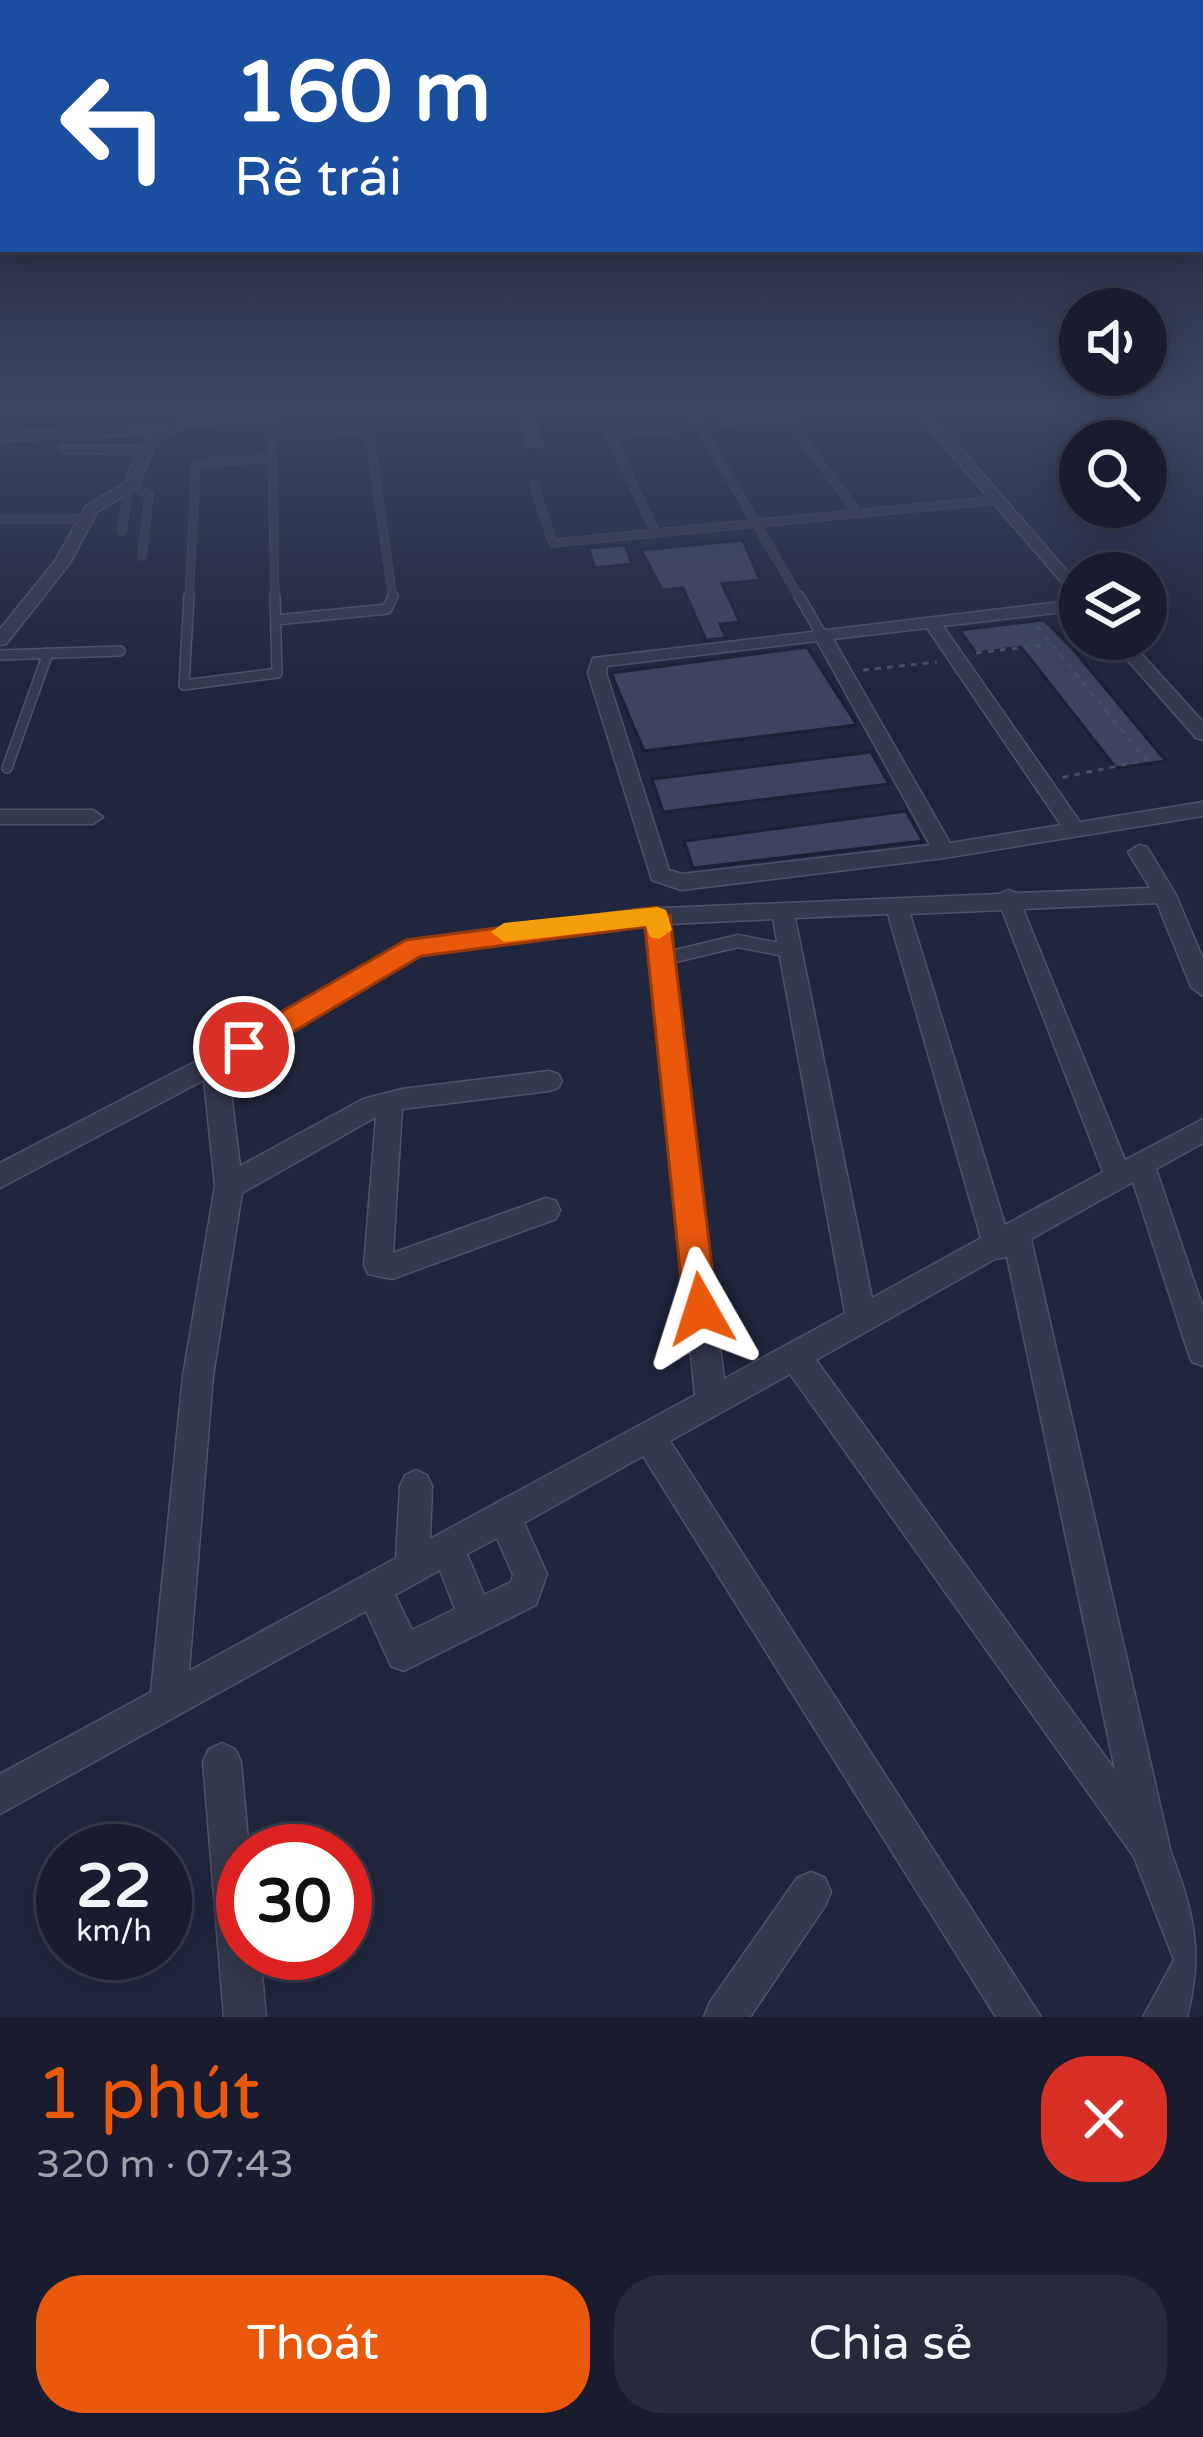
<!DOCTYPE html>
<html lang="vi">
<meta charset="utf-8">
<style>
:root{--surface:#181c2e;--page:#25293a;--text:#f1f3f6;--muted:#9fa1aa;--line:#363a4a;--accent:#ea580c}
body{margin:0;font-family:"Varela Round",sans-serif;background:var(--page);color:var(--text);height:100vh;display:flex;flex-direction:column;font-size:45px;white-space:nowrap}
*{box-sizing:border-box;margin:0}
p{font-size:39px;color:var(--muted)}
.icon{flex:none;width:66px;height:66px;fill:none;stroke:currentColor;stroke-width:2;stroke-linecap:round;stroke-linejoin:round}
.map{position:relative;height:2017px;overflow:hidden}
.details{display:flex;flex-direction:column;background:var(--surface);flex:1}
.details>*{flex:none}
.guide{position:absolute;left:0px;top:0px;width:1203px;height:252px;box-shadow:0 6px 30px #0003,0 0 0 3px var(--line);background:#1a4fa0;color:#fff;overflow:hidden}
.fabs{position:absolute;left:1059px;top:288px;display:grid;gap:24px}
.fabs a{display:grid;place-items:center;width:108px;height:108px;border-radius:50%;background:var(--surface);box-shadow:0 6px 30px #0003,0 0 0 3px var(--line);font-size:60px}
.speed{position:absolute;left:36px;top:1824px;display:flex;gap:24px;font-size:60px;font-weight:700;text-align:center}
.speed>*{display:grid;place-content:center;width:156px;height:156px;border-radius:50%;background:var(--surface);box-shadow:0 6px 30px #0003,0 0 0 3px var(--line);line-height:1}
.speed small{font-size:30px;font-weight:400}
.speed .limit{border:18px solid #d22;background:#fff;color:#111}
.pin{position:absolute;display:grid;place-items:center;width:102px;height:102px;color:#fff;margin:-51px;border:6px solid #fff;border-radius:50%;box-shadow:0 3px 12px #0007}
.me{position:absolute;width:132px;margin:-66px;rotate:354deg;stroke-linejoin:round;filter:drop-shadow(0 0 9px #0008)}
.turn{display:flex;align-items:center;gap:42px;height:252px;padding:0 36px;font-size:54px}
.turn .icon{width:156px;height:156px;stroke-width:2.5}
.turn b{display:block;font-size:84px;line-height:102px}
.round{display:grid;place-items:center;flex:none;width:126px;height:126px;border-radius:48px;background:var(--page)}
.head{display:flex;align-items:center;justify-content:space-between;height:204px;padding:0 36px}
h1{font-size:72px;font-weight:600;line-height:90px;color:var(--accent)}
.action{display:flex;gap:24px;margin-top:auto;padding:24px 36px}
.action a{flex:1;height:138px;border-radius:48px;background:var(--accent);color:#fff;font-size:48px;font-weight:600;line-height:138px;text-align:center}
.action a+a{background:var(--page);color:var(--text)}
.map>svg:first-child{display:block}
</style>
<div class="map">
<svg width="1203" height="2017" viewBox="0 0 1203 2017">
<rect width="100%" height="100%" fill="#20263d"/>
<g fill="#3e4460" stroke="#1b2034" stroke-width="3">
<polygon points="536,416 548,448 525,450 514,418"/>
<polygon points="743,540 760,580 722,584 740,622 720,624 726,638 706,640 683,588 662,590 641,550"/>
<polygon points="625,545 632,564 595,568 588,548"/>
<polygon points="1044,620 1073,649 1166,761 1116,768 1021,647 976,653 959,630"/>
<polygon points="807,647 857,725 644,751 611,673"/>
<polygon points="871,752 889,784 663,812 652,779"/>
<polygon points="906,811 923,841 693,868 684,841"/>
</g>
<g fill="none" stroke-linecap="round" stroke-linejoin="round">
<defs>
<g id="lane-far2">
<polyline points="686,403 800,599"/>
<polyline points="271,416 272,458"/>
<polyline points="787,417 858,514"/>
<polyline points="271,436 369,431 393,599"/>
<polyline points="272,458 275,599"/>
<polyline points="132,485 149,495 142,556"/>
<polyline points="534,485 553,543 997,500"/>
<polyline points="0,519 84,519"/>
<polyline points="122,531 128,489"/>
<polyline points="656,534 610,435 914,405"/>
<polyline points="189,599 196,464 272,458"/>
</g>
<g id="lane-far1">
<polyline points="189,596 184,685 277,673 275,596"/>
<polyline points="799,596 820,632"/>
<polyline points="276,620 387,609 393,596"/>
<polyline points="0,655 120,651"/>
<polyline points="7,768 48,653"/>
</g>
<polyline id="lane" points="663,959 738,941 789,951"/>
<g id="street">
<polygon points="367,403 427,403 190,426 170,433 155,445 137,488 97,512 70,563 6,644 0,645 0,629 55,561 86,506 125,483 136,454 66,453 61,452 61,446 141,446 151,434 0,441 0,433 165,425 189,418"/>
<path d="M907,403H921L1080,586V610L943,626L1080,822L1203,802V816L944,858L681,890L652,880L588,673L593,658L812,632L820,627L827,630L1077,600ZM927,628L1061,825L950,843L833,639ZM817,641L930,845L682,874L669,870L606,673L607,666Z"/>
<polygon points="1109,639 1128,639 1203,722 1203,740 1196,738"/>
<polygon points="0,810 93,810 103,817 93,824 0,824"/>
<path d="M1139,845L1147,847L1176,895L1203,959V996L1191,987L1157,903L1023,909L1125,1160L1203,1119V1143L1156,1169L1203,1308V1366L1192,1362L1188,1352L1133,1182L1031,1239L1171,1853C1195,1913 1203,1956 1187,2017H1143L1174,1960L1134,1857L790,1374L670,1441L1041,2017H996L643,1456L524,1523L547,1574L536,1605L404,1671L391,1666L366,1611L0,1814V1774L151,1692L183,1376L215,1186L204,1080L0,1188V1163L206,1056L415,939L640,909L999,894L1008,890L1016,893L1150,888L1128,852ZM1002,910L1103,1172L1005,1225L910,914ZM888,914L981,1238L872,1298L795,918ZM773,919L845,1313L724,1379L669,924ZM640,925H647L695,1395L430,1539L432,1486L427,1475L416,1470L405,1475L400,1486L396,1558L189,1671L213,1376L242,1193L376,1117L364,1265L368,1274L392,1279L556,1219L560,1210L556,1201L546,1198L393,1253L402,1109L549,1091L558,1088L562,1081L558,1074L549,1071L402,1089L363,1099L240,1166L228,1068L422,953ZM1007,1257L1115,1770L816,1360L995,1259ZM497,1538L513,1575L511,1582L484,1595L467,1554ZM440,1570L455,1609L412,1630L395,1595Z"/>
<polygon points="222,1743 235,1749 241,1762 249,1851 243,1851 243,1953 260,1953 266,2017 224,2017 203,1762 209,1749"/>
<polygon points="811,1872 825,1878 831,1892 825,1906 750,2017 704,2017 710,2002 797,1878"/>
</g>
</defs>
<use href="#lane-far2" stroke="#4f5368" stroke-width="9"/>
<use href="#lane-far1" stroke="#4f5368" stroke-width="12"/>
<use href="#lane" stroke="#4f5368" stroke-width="15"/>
<use href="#street" stroke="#4f5368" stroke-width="3"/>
<g stroke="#40525c" stroke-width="3" stroke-dasharray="6 6" stroke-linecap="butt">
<polyline points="1037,626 1146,760 1060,778"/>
<polyline points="976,653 1050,644"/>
<polyline points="863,670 937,662"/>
</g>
<use href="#lane-far2" stroke="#34394d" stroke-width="8"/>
<use href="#lane-far1" stroke="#34394d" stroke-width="9"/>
<use href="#lane" stroke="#34394d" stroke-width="12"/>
<use href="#street" fill="#34394d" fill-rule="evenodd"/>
</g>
<linearGradient id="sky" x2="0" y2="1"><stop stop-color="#121522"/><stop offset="0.59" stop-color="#3c4762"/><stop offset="1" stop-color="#3c4762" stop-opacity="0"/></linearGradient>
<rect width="1203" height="686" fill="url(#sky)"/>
<polygon fill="#ea580c" stroke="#983908" stroke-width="3" points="657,907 670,916 717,1309 713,1320 701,1325 689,1320 684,1309 645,927 421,956 254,1055 244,1058 230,1047 234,1039 406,940"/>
<polygon fill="#f59e0b" points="657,907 666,910 672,930 659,939 650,937 646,926 504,942 491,932 504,923"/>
</svg>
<div class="fabs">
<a><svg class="icon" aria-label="sound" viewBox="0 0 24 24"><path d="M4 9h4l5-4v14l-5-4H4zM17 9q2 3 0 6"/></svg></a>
<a><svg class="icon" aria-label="search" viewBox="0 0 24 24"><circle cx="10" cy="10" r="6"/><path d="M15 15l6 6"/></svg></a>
<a><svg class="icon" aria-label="layers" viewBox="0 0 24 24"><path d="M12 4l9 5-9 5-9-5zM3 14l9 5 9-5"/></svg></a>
</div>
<div class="speed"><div>22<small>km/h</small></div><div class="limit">30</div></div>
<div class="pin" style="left:244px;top:1047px;background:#d93025"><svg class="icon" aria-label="arrive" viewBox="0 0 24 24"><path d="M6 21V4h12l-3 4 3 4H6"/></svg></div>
<svg class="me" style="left:701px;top:1309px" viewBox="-20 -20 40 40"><path d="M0-17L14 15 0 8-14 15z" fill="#ea580c" stroke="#fff" stroke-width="4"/></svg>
<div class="guide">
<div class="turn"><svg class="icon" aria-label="left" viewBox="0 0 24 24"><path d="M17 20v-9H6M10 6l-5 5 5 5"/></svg><div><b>160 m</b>Rẽ trái</div></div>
</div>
</div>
<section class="details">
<div class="head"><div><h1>1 phút</h1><p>320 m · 07:43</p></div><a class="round" style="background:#d93025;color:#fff"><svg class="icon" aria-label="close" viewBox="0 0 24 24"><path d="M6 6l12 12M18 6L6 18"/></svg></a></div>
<div class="action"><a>Thoát</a><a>Chia sẻ</a></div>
</section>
